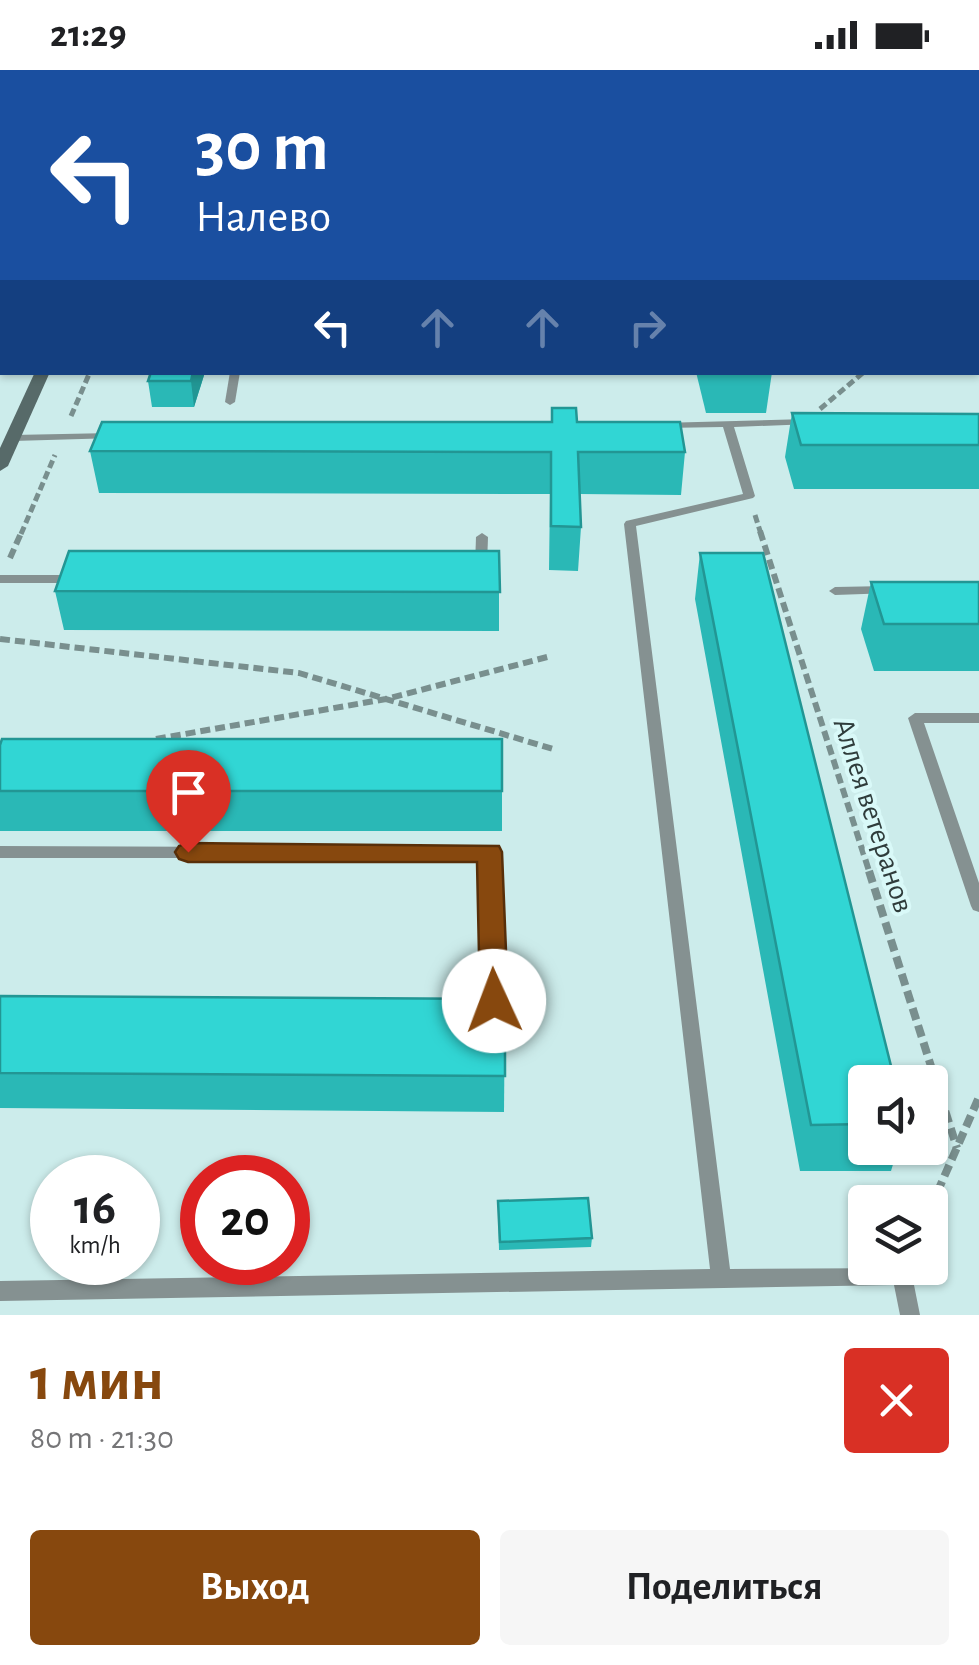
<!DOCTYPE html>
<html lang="ru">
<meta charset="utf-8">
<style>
:root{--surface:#fff;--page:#f6f6f6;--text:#202124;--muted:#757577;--accent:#87480e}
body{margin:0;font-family:"Alegreya Sans",sans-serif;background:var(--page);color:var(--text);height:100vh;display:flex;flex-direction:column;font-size:38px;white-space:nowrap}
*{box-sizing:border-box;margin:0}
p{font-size:32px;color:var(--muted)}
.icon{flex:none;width:55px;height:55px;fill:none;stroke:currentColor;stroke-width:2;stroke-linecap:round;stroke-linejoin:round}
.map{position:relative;height:1245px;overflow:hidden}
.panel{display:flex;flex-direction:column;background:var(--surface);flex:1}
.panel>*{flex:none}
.guide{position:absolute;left:0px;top:0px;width:980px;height:305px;box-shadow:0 2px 8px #0004;background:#1a4fa0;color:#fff;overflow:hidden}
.controls{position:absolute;left:848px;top:995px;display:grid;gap:20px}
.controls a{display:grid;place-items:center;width:100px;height:100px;border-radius:10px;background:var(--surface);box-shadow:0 2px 8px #0004;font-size:50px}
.speed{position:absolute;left:30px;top:1085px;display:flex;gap:20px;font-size:50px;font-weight:700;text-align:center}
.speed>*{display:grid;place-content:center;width:130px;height:130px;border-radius:50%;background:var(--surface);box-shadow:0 2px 8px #0004;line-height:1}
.speed small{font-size:25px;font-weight:400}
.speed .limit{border:15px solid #d22;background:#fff;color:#111}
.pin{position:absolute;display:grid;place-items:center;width:85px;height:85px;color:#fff;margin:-102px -42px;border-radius:50% 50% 50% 0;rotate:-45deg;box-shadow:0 0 10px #0007}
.pin .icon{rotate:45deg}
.me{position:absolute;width:110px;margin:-55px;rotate:358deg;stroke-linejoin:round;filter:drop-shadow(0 0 8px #0008)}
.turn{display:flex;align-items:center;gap:35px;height:210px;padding:0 30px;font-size:45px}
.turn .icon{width:130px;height:130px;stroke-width:2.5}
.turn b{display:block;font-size:70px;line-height:85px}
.lanes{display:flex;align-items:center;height:95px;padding:0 30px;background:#0003;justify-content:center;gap:50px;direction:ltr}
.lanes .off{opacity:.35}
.round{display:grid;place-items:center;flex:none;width:105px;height:105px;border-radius:10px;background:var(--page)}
.headline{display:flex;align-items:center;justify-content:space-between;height:170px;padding:0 30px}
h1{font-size:60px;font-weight:700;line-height:75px;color:var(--accent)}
.button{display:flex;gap:20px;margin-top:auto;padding:20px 30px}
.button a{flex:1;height:115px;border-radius:10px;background:var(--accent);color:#fff;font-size:40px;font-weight:700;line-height:115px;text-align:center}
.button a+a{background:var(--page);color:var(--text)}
.status{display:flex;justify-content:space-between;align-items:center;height:70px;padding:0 50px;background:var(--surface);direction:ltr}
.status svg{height:28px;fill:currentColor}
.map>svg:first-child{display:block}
</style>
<div class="status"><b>21:29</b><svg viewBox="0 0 49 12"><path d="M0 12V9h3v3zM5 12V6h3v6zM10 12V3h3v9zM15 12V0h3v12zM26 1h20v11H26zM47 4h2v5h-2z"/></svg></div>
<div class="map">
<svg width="979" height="1245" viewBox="0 0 979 1245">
<rect width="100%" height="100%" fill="#cceceb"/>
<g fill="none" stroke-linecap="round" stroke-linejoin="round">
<polyline stroke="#798f8e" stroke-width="4" stroke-dasharray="6 2.5" stroke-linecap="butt" points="603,2 609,0"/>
<g stroke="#798f8e" stroke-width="5" stroke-dasharray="8 4" stroke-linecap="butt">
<polyline points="820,339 864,302"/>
<polyline points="71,346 90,302"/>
<polyline points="755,445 761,464"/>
<polyline points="21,464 55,385"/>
</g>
<g stroke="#798f8e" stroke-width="6" stroke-dasharray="10 5" stroke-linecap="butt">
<polyline points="760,461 870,804"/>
<polyline points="10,488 22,461"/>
<polyline points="0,569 299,603 553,679"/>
<polyline points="156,669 386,629 551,586"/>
</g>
<g stroke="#798f8e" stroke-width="8" stroke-dasharray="12 6" stroke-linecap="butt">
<polyline points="869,801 957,1078"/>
<polyline points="930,1139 979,1027"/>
</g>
<g fill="#859191" fill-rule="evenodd">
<rect x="0" y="9" width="2" height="4"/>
<rect x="978" y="37" width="1" height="4"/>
<rect x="978" y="95" width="1" height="5"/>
<rect x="978" y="271" width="1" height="8"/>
<polygon points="230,302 240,302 235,332 230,335 225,332"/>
<polygon points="807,349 812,352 811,354 734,357 755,426 753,428 636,456 730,1199 907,1198 912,1205 920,1245 900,1245 894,1215 0,1231 0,1211 710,1199 624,454 626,451 743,424 723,357 664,358 660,357 660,353"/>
<polygon points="112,363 118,366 116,368 13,371 7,368 13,365"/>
<polygon points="482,463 488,467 487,496 481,500 475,496 476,467"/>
<polygon points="0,505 78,505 84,509 78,513 0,513"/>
<polygon points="888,516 894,520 892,523 835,525 829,521 835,517"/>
<polygon points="915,643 979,643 979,653 924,653 979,813 979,842 973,840 971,836 908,648"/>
<path d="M0,776L495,778L498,782L503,931L500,936C492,939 483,939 475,936L472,931L475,926L485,924L482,788H0Z"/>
</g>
<polygon fill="#576a69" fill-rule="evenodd" points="35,302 50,302 8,396 0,401 0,378"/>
<polygon fill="#374e4d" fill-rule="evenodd" points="953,0 973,0 974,2 954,2"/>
</g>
<g fill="#2ab8b6">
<polygon points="600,0 716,0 710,2 609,2"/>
<polygon points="2,103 2,155 0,155 0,107"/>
<polygon points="979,165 979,219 978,217 978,166"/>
<polygon points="205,302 194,337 152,337 148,311"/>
<polygon points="696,302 772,302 766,343 706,343"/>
<polygon points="792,343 979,344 979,419 794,419 785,387"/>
<polygon points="577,352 685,382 681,425 579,424 581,457 578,501 549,500 550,424 99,423 90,381"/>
<polygon points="499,481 499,561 64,560 55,521"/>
<polygon points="700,483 865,1012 865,1078 898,1078 891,1101 800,1101 695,529"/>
<polygon points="871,512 979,512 979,601 874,601 861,559"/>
<polygon points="502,669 502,761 0,761 0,675"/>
<polygon points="0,926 505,929 504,1042 0,1038"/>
<polygon points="498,1131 592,1168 591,1177 499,1180"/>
</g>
<g fill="#229694">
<polygon points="670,0 716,0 710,2 670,2"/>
<polygon points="193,302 205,302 194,337 191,311"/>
</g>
<g fill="#31d6d4" stroke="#229694" stroke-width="2.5">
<polygon points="208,0 402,0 402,2 207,2"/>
<rect x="448" y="0" width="34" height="2"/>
<polygon points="2,103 2,135 0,135 0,107"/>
<polygon points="151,302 193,302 191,311 148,311"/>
<polygon points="552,338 576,338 577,352 680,352 685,382 578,382 581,457 551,456 551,382 90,381 102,352 552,352"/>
<polygon points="792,343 979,344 979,375 801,375"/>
<polygon points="69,481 499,481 500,522 55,521"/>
<polygon points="700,483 763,483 895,1012 865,1012 865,1054 811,1055"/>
<polygon points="871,512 979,512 979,554 884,554"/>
<polygon points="2,669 502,669 502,721 0,721 0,675"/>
<polygon points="0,926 505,929 505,1006 0,1003"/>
<polygon points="588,1128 592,1168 500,1172 498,1131"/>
</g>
<polygon fill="#87480e" stroke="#582f09" stroke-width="2.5" points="188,773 499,776 502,782 508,931 504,939 494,943 484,939 480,931 477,792 188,792 179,789 175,782 179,776"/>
<g text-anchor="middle" stroke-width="8" stroke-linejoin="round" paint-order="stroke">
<g font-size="30" fill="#2f3c3b" stroke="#d9f9f8">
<text transform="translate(874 745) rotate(72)" y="10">Аллея ветеранов</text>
</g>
</g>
</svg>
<div class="controls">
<a><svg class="icon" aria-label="sound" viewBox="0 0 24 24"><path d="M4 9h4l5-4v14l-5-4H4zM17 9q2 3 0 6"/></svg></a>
<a><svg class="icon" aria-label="layers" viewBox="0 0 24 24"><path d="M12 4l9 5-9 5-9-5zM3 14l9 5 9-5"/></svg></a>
</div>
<div class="speed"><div>16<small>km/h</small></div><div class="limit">20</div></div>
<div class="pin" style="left:188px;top:782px;background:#d93025"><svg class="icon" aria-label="arrive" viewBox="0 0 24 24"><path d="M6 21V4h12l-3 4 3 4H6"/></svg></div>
<svg class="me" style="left:494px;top:931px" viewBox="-20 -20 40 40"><circle r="19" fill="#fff"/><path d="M0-13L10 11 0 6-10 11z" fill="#87480e"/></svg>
<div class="guide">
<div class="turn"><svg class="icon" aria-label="left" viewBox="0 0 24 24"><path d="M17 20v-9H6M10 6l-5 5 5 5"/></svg><div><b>30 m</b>Налево</div></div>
<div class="lanes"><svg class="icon" aria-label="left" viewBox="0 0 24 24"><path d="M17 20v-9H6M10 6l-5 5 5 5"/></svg><svg class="icon off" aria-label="ahead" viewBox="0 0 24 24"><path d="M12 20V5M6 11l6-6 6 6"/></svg><svg class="icon off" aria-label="ahead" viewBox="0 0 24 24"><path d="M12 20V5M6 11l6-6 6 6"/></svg><svg class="icon off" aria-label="right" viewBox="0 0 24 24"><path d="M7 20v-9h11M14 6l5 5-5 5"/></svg></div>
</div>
</div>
<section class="panel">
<div class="headline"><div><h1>1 мин</h1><p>80 m · 21:30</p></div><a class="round" style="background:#d93025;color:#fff"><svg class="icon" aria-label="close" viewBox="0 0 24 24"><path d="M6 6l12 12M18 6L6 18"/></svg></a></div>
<div class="button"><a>Выход</a><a>Поделиться</a></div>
</section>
